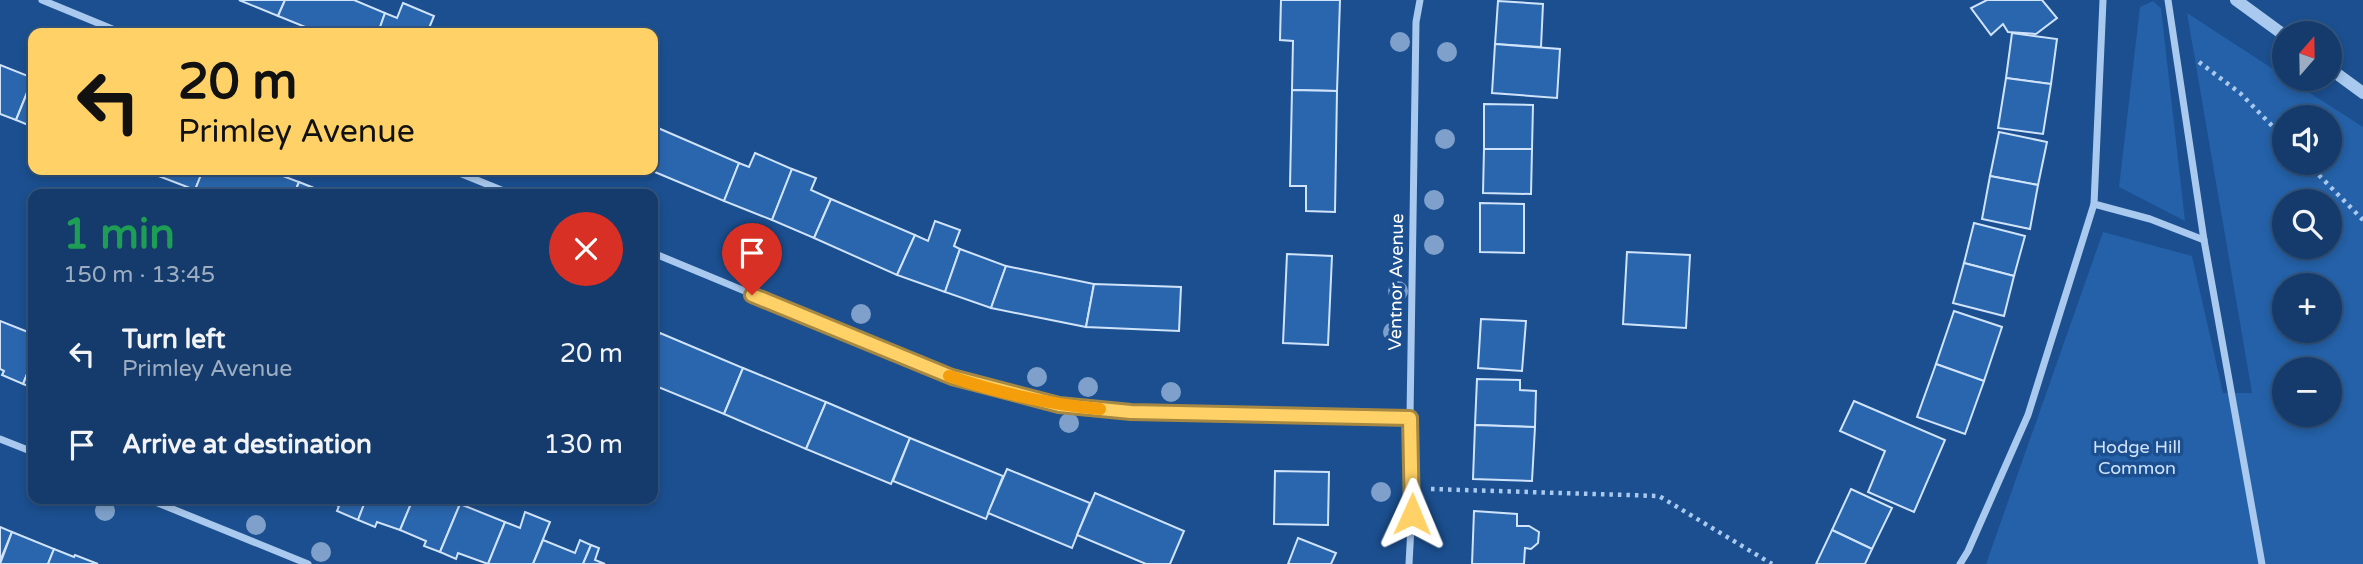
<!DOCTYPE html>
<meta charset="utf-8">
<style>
:root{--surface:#143b6b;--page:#214673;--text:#f1f3f6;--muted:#9dadc1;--line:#33557e}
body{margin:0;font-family:"Varela Round",sans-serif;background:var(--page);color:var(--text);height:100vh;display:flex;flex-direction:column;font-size:26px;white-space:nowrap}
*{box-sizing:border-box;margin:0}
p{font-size:23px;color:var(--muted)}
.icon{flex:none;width:38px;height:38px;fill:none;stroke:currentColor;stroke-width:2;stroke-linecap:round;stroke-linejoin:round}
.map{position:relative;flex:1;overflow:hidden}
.details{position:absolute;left:28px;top:189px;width:630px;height:315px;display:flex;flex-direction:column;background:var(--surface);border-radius:14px;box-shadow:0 4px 10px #0003,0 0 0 2px var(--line)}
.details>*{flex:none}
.top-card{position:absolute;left:28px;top:28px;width:630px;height:147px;border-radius:14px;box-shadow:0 4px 10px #0003,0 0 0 2px var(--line);background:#ffd166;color:#111;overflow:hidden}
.needle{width:46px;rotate:20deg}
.fabs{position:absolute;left:2272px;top:21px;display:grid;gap:14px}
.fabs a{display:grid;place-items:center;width:70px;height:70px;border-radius:50%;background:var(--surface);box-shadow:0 4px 10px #0003,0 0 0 2px var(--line);font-size:35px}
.pin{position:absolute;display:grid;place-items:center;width:60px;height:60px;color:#fff;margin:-72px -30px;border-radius:50% 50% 50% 0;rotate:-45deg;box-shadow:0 0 7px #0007}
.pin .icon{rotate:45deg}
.me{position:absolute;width:77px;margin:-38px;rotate:1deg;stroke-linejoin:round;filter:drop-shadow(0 0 5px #0008)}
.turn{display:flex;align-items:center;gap:24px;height:147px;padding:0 35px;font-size:32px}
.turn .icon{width:91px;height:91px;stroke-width:2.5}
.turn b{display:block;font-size:49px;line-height:60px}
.round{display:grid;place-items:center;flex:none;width:74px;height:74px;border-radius:37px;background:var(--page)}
.headline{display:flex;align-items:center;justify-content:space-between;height:119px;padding:0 35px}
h1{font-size:42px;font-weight:700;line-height:52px;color:#1e9e55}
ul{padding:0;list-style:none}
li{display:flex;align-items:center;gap:21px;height:91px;padding:0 35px}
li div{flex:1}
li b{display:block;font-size:26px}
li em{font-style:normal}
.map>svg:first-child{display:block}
</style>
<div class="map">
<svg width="2363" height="564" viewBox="0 0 2363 564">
<rect width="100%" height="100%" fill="#1b4f8f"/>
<g fill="#2461a8" fill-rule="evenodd">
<polygon points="2153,1 2161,8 2185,221 2119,187 2140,7"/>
<path d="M2187,13L2284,76V79H2288L2363,127V564H1986L2103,232L2192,256L2223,393H2252ZM2284,117H2329V163H2284ZM2284,201H2329V247H2284ZM2284,285H2329V331H2284ZM2284,369H2329V415H2284Z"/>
</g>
<g fill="#2a66ad" stroke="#cfe3fa" stroke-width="2">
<polygon points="239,0 285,0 278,16"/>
<polygon points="285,0 354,0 385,13 378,33 320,33 278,16"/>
<polygon points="1281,0 1340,0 1337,91 1292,90 1293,41 1280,40"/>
<polygon points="1987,0 2042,0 2057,18 2036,34 2008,32 2003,24 1991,35 1971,8"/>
<polygon points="1498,1 1543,4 1541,47 1495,44"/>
<polygon points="403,3 434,16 427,33 378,33 385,13 397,18"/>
<polygon points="2012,33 2057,39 2051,84 2006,78"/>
<polygon points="1495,44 1560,49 1557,98 1492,93"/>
<polygon points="0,65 33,78 16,120 0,114"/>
<polygon points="33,78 33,127 16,120"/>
<polygon points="2006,78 2051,84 2043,134 1998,128"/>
<polygon points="1292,90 1337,91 1335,212 1306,211 1306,186 1290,186"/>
<polygon points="1484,104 1533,105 1532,149 1484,149"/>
<polygon points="658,128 739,163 724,201 650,170 653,170 653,140"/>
<polygon points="1999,132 2047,142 2038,185 1990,176"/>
<polygon points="1484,149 1532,149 1531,194 1483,193"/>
<polygon points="755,153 792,169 772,220 724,201 739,163 749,167"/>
<polygon points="792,169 816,178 811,190 831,199 814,238 772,220"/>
<polygon points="143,170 203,170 195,190"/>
<polygon points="203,170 267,170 299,182 294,194 206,194 195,190"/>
<polygon points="1990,176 2038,185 2030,229 1982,219"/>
<polygon points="299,182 329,194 294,194"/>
<polygon points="831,199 915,235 897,275 814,238"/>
<polygon points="1480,203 1524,204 1524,253 1480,252"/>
<polygon points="935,221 960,230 954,246 960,249 945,292 897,275 915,235 928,241"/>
<polygon points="1974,223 2025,236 2014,276 1964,263"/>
<polygon points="960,249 1006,266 991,308 945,292"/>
<polygon points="1627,252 1690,255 1686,328 1623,324"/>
<polygon points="1287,254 1332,256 1328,345 1283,343"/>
<polygon points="1964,263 2014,276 2004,316 1953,303"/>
<polygon points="1006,266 1094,284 1086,327 991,308"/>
<polygon points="1094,284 1181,287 1179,331 1086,327"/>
<polygon points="1954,311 2002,327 1984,381 1936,364"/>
<polygon points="1481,319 1526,321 1522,371 1478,368"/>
<polygon points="0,321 33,334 33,360 23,384 2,375 4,371 0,369"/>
<polygon points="660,333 743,368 724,414 656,386 653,395 653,349"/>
<polygon points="33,360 33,388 23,384"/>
<polygon points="1936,364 1984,381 1965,434 1917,417"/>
<polygon points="743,368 826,402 806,449 724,414"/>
<polygon points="1477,379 1520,380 1520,390 1536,391 1535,427 1475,425"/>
<polygon points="1854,401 1945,440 1914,512 1868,492 1885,451 1840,431"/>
<polygon points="826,402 910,438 891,484 806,449"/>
<polygon points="1475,425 1535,427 1532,481 1473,479"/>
<polygon points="910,438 1003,476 986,519 893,481"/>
<polygon points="1007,469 1090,503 1072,548 988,513"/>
<polygon points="1275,471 1329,472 1328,525 1274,524"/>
<polygon points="1851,489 1892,508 1872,549 1832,530"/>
<polygon points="1095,493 1184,531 1170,564 1146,564 1077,535"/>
<polygon points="322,499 366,499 358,520 337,511 339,506"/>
<polygon points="366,499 413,499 400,530 377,522 375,527 358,520"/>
<polygon points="413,499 462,499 440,552 424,546 426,541 400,530"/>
<polygon points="460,504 505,522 488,564 458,553 456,559 440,552"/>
<polygon points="1474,511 1517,514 1517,526 1529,526 1539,532 1538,543 1531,549 1525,548 1524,564 1472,564"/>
<polygon points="525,512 550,522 533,564 488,564 505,522 520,528"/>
<polygon points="0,527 12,532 0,561"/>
<polygon points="1832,530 1872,549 1865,564 1816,564"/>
<polygon points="12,532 54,549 48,564 0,564"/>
<polygon points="1298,538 1336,553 1331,564 1288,564"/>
<polygon points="543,540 575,553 580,540 591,545 583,564 533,564"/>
<polygon points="591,545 599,548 595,560 605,564 583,564"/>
<polygon points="54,549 74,557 75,555 98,564 48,564"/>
</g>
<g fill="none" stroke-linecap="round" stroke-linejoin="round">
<g stroke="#a9c9ee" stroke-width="4.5" stroke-dasharray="3.5 5" stroke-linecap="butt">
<polyline points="2199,62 2240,93 2284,138"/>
<polyline points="2307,163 2363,220"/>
<polyline points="1431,489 1659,496 1772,564"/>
</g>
<g stroke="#a9c9ee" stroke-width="7">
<polyline points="42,0 122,33"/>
<polyline points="2103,0 2094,204 2150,219 2204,240"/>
<polyline points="2168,0 2204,240 2262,564"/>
<polyline points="452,170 511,194"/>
<polyline points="653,253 952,377 1059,405 1131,412 1410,417"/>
<polyline points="0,439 33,452"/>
<polyline points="148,499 308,564"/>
<polyline points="1409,564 1413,489 1410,417 1416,22 1420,0"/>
<polyline points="1960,564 1968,551 2028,415 2094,204"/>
</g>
<g stroke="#a9c9ee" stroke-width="12">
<polyline points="2236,0 2284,35"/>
<polyline points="2329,68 2363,93"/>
</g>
</g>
<g fill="#7ea0ca">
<circle cx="1400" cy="42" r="10"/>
<circle cx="1447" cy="52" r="10"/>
<circle cx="1445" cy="139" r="10"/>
<circle cx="1434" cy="200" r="10"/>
<circle cx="1434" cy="245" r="10"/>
<circle cx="1398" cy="291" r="10"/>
<circle cx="861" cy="314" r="10"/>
<circle cx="1393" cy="332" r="10"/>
<circle cx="1037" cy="377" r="10"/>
<circle cx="1088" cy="387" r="10"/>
<circle cx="1171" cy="392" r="10"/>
<circle cx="1069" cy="423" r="10"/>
<circle cx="1381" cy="492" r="10"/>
<circle cx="105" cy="511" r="10"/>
<circle cx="256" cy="525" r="10"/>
<circle cx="321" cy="552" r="10"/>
</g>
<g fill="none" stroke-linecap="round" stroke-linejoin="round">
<defs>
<polyline id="route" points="752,295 952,377 1059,405 1131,412 1410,418 1412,514"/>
</defs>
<use href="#route" stroke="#a68842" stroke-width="18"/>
<use href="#route" stroke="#ffd166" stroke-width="12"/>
<path stroke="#f59e0b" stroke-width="12" d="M949,376C998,393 1049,404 1100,409"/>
</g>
<g text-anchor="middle" stroke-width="7" stroke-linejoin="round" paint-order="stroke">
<g font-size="18" fill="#fff" stroke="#1b4f8f">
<text transform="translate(1396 282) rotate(-89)" y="6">Ventnor Avenue</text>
</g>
<g font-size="18" fill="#cfe3fa" stroke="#1b4f8f">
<text x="2137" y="453">Hodge Hill<tspan x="2137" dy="21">Common</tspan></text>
</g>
</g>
</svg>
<div class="fabs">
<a><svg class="needle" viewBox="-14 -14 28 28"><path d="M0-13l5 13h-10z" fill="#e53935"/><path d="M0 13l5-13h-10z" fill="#9dadc1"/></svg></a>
<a><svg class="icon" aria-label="sound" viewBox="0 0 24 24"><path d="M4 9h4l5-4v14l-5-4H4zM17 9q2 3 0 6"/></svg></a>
<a><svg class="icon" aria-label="search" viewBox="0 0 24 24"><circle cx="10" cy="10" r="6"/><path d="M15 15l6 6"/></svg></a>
<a>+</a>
<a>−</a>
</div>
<div class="pin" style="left:752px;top:295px;background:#d93025"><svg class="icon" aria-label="arrive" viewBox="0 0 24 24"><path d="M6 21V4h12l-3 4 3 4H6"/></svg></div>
<svg class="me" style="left:1412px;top:514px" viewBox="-20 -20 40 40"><path d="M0-17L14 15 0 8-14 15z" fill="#ffd166" stroke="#fff" stroke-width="4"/></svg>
<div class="top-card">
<div class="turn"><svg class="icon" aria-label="left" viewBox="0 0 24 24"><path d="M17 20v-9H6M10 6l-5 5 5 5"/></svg><div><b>20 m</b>Primley Avenue</div></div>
</div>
<section class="details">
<div class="headline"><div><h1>1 min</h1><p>150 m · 13:45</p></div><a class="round" style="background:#d93025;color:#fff"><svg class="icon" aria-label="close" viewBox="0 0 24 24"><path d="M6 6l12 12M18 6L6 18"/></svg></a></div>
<ul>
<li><svg class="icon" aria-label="left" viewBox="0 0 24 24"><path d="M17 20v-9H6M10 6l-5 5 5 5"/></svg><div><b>Turn left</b><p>Primley Avenue</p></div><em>20 m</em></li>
<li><svg class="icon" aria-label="arrive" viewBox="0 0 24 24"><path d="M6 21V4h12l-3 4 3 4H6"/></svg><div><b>Arrive at destination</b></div><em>130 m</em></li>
</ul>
</section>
</div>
